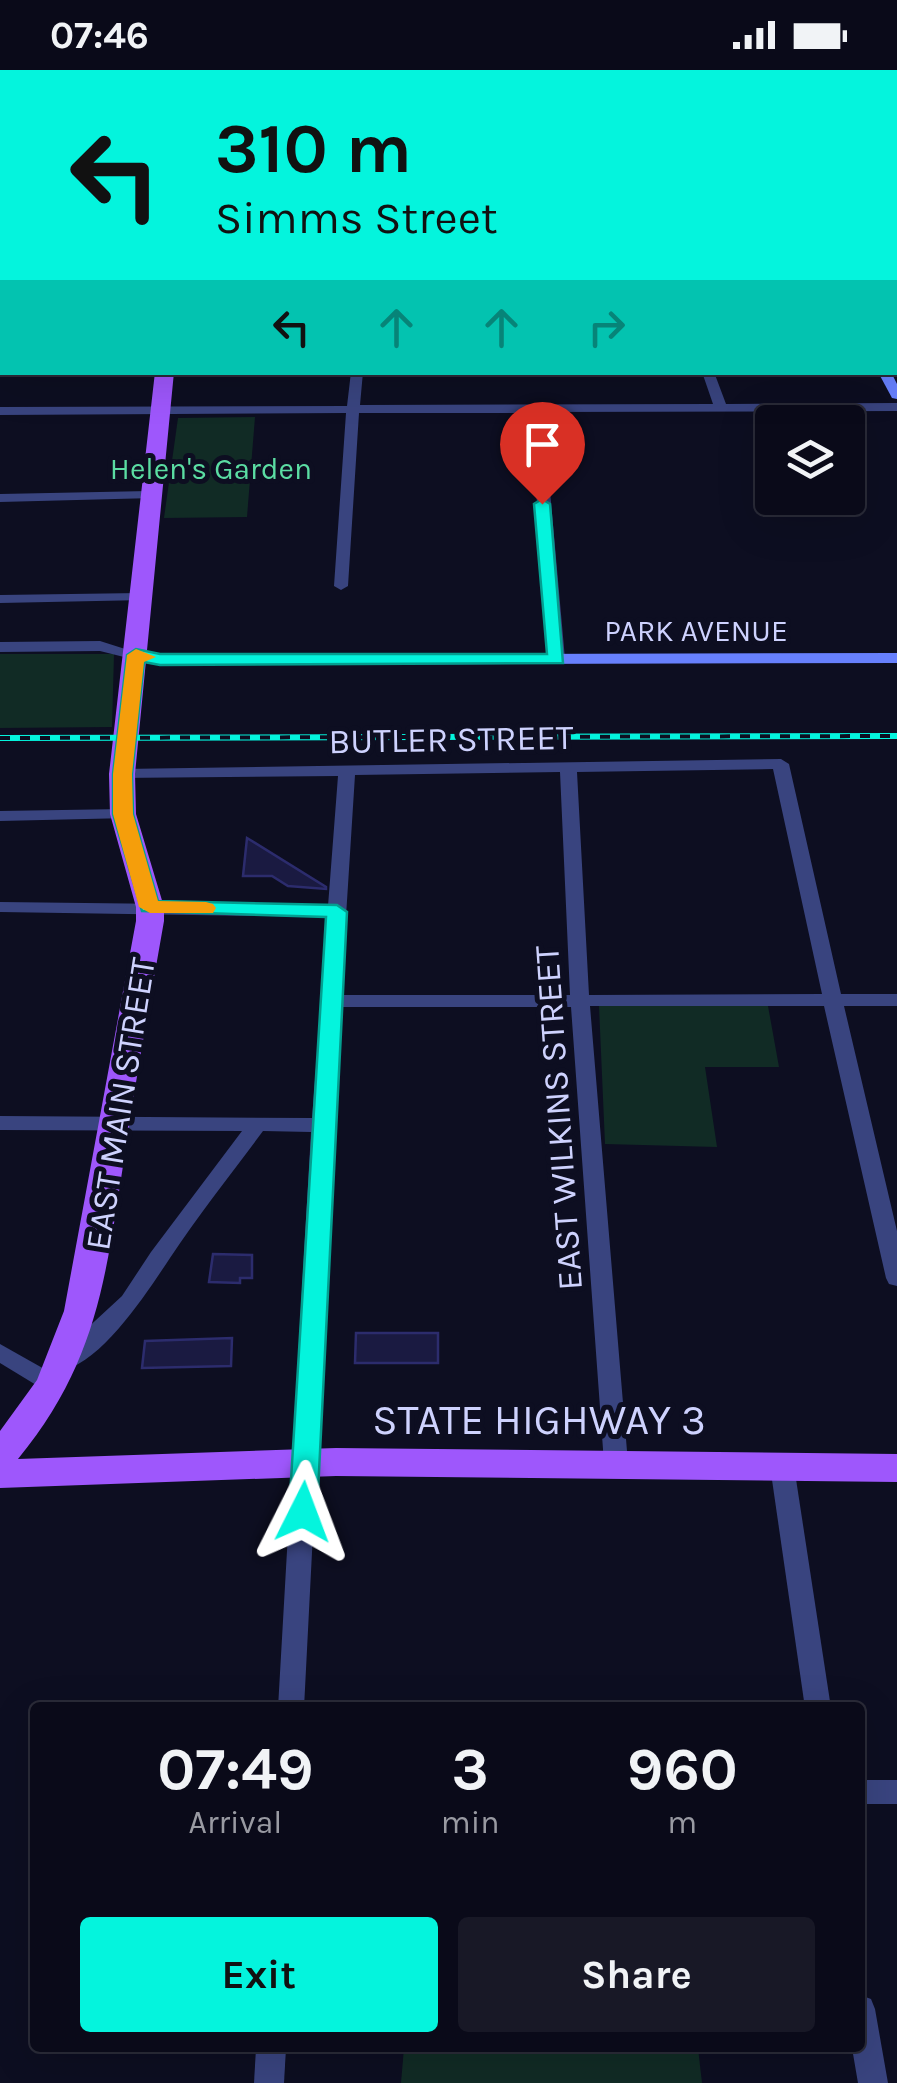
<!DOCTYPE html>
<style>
:root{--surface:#0a0a19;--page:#181826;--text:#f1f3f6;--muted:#999aa2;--line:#2a2b38;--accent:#04f4dd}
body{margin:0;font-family:Karla,sans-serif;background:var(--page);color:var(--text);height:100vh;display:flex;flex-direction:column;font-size:38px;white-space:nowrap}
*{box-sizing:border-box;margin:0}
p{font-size:32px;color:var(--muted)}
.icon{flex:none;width:55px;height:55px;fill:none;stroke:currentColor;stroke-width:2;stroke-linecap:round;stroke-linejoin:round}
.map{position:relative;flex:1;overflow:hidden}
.sheet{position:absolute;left:30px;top:1632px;width:835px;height:350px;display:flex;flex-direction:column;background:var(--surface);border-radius:10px;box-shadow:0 10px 40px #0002,0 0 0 2px var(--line)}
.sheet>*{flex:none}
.top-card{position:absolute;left:0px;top:0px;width:898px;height:305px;box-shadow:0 10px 40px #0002,0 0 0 2px var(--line);background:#04f4dd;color:#111;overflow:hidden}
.fabs{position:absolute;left:755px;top:335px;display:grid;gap:20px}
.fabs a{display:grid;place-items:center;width:110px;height:110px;border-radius:10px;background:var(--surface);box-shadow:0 10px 40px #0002,0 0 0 2px var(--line);font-size:50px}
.pin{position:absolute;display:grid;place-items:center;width:85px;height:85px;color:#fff;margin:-102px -42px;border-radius:50% 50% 50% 0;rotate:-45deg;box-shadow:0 0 10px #0007}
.pin .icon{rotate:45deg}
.me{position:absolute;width:110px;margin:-55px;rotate:3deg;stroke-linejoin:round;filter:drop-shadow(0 0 8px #0008)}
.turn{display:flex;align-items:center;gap:35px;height:210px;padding:0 50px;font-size:45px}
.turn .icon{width:130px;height:130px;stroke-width:2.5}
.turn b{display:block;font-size:70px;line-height:85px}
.lanes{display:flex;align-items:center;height:95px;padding:0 50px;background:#0003;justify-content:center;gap:50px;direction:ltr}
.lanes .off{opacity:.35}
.eta{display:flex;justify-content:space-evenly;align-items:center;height:170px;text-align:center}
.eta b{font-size:60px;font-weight:700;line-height:70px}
.primary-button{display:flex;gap:20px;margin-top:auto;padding:20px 50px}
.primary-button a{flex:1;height:115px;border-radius:10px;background:var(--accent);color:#111;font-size:40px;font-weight:700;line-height:115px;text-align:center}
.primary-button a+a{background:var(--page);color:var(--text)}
.status{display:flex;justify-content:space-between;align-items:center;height:70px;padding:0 50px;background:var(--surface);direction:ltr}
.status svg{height:28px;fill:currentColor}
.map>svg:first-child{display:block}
</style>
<div class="status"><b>07:46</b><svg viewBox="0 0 49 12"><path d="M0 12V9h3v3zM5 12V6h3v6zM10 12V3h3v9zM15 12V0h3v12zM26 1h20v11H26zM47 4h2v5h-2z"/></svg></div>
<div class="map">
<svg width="897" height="2013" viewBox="0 0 897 2013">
<rect width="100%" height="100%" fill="#0d0e21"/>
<g fill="#112b25">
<polygon points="255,347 247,447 164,448 178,348"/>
<polygon points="0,584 114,584 112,657 0,658"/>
<polygon points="599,936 768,936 779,997 705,997 717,1077 605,1074"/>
<polygon points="404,1978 698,1978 702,2013 401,2013"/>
</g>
<g fill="#1a1a41" stroke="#2c2c6d" stroke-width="2.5">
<polygon points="247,768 326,817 326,819 288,816 272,806 243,806"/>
<polygon points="213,1184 252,1185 252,1208 240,1208 240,1213 209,1212"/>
<polygon points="356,1263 438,1263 438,1293 355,1293"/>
<polygon points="232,1268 231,1296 142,1298 145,1271"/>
</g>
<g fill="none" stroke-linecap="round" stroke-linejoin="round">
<g fill="#39447f" fill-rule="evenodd">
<polygon points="52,0 62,0 62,2 53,2"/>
<rect x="895" y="25" width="2" height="6"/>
<rect x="895" y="69" width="2" height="6"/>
<rect x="895" y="117" width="2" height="6"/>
<rect x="0" y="133" width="2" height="6"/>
<rect x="895" y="170" width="2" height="6"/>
<rect x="895" y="227" width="2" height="8"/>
<rect x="0" y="259" width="2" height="8"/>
<rect x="895" y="278" width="2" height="8"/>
<polygon points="351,302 363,302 360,335 713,334 702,302 714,302 726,334 897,333 897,341 543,342 565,589 557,594 549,589 530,343 359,343 348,516 341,520 334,516 346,343 0,345 0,337 347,336"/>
<polygon points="149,421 154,422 154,428 0,432 0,424"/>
<polygon points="140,523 147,527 145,530 0,533 0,525"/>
<polygon points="100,571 144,585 136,590 100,581 0,582 0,572"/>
<path d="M781,689L789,694L841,924H897V936H844L897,1161V1216L889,1214L886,1208L824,936H590L628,1393L625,1400L616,1402L607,1400L604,1393L571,937H340L304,1638H278L311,1062L263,1061C232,1103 199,1144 170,1188C148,1221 105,1288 65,1300L57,1298L54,1292L57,1286L122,1226L151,1182L242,1061L0,1060V1046L312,1048L328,847L0,842V832L328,836L338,706L116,708V700L122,699ZM773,699L822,924L589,925L577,702ZM560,702L570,925H341L355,705Z"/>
<polygon points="123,739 129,740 132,744 129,748 0,751 0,741"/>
<polygon points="0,1274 62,1309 66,1315 62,1321 54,1324 46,1321 0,1293"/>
<polygon points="782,1387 791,1389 794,1396 831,1638 805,1638 770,1396 773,1389"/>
<rect x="860" y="1710" width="37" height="24"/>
<polygon points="860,1925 871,1929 875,1939 888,2013 858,2013 852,1978 860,1978"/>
<polygon points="256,1978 286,1978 284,2013 254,2013"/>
</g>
<g fill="#6780fd" fill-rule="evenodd">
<polygon points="731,0 741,0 742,2 733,2"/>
<polygon points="878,302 891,302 897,314 897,329 892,328"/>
<polygon points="136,580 160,585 897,583 897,593 160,595 130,588 130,582"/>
</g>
<g fill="#9e57fc" fill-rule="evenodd">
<rect x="193" y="0" width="14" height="2"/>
<path d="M155,302H174L135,704L136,744L164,837V851C151,926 137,1001 126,1077C106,1200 101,1288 18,1389L336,1378L897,1384V1412L336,1406L0,1418V1361L37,1310L64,1241L136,851V837L110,744L109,704Z"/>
</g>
<defs>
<polyline id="rail" points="0,668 897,666"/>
</defs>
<use href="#rail" stroke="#04f4dd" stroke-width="6"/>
<use href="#rail" stroke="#0d0e21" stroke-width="4" stroke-dasharray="10" stroke-linecap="butt"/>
</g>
<polygon fill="#04f4dd" stroke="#039f90" stroke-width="2.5" points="542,429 550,434 563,593 160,595 144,592 132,704 133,744 158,831 337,835 347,842 317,1442 313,1450 303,1453 293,1450 289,1442 326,847 142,841 113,744 113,704 127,585 136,579 160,584 547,584 534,434"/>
<polygon fill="#f59e0b" points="136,579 156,587 144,592 132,704 133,744 158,831 206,832 213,834 216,838 213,843 150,843 139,837 113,744 113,704 127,585"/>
<g text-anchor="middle" stroke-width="10" stroke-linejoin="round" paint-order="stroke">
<g font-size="30" fill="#5bdda3" stroke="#0d0e21">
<text x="211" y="409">Helen's Garden</text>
</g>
<g font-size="30" fill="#ced2fe" stroke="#0d0e21">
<text x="696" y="571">PARK AVENUE</text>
</g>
<g font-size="35" fill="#ced2fe" stroke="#0d0e21">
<text transform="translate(451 669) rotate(-1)" y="12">BUTLER STREET</text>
<text transform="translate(120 1034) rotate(-81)" y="12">EAST MAIN STREET</text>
<text transform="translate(558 1048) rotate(-94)" y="12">EAST WILKINS STREET</text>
</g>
<g font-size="42" fill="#ced2fe" stroke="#0d0e21">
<text x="539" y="1364">STATE HIGHWAY 3</text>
</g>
</g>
</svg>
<div class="fabs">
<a><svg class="icon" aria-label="layers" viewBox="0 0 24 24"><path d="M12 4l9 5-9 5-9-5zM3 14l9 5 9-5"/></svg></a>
</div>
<div class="pin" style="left:542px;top:434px;background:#d93025"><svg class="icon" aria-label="arrive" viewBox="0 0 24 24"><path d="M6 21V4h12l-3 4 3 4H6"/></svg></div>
<svg class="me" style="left:303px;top:1442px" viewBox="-20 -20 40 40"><path d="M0-17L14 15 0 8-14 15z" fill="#04f4dd" stroke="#fff" stroke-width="4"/></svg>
<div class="top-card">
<div class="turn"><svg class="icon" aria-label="left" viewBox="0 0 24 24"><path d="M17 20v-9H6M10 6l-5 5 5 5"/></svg><div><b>310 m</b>Simms Street</div></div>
<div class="lanes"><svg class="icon" aria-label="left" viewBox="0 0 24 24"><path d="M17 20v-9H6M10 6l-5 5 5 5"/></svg><svg class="icon off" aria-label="ahead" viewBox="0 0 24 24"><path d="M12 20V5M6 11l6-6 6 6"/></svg><svg class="icon off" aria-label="ahead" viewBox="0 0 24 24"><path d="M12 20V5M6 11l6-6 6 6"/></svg><svg class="icon off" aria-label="right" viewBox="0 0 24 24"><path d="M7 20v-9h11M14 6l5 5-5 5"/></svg></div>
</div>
<section class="sheet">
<div class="eta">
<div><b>07:49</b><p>Arrival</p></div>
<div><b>3</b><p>min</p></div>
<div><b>960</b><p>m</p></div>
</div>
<div class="primary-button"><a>Exit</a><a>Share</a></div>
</section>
</div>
